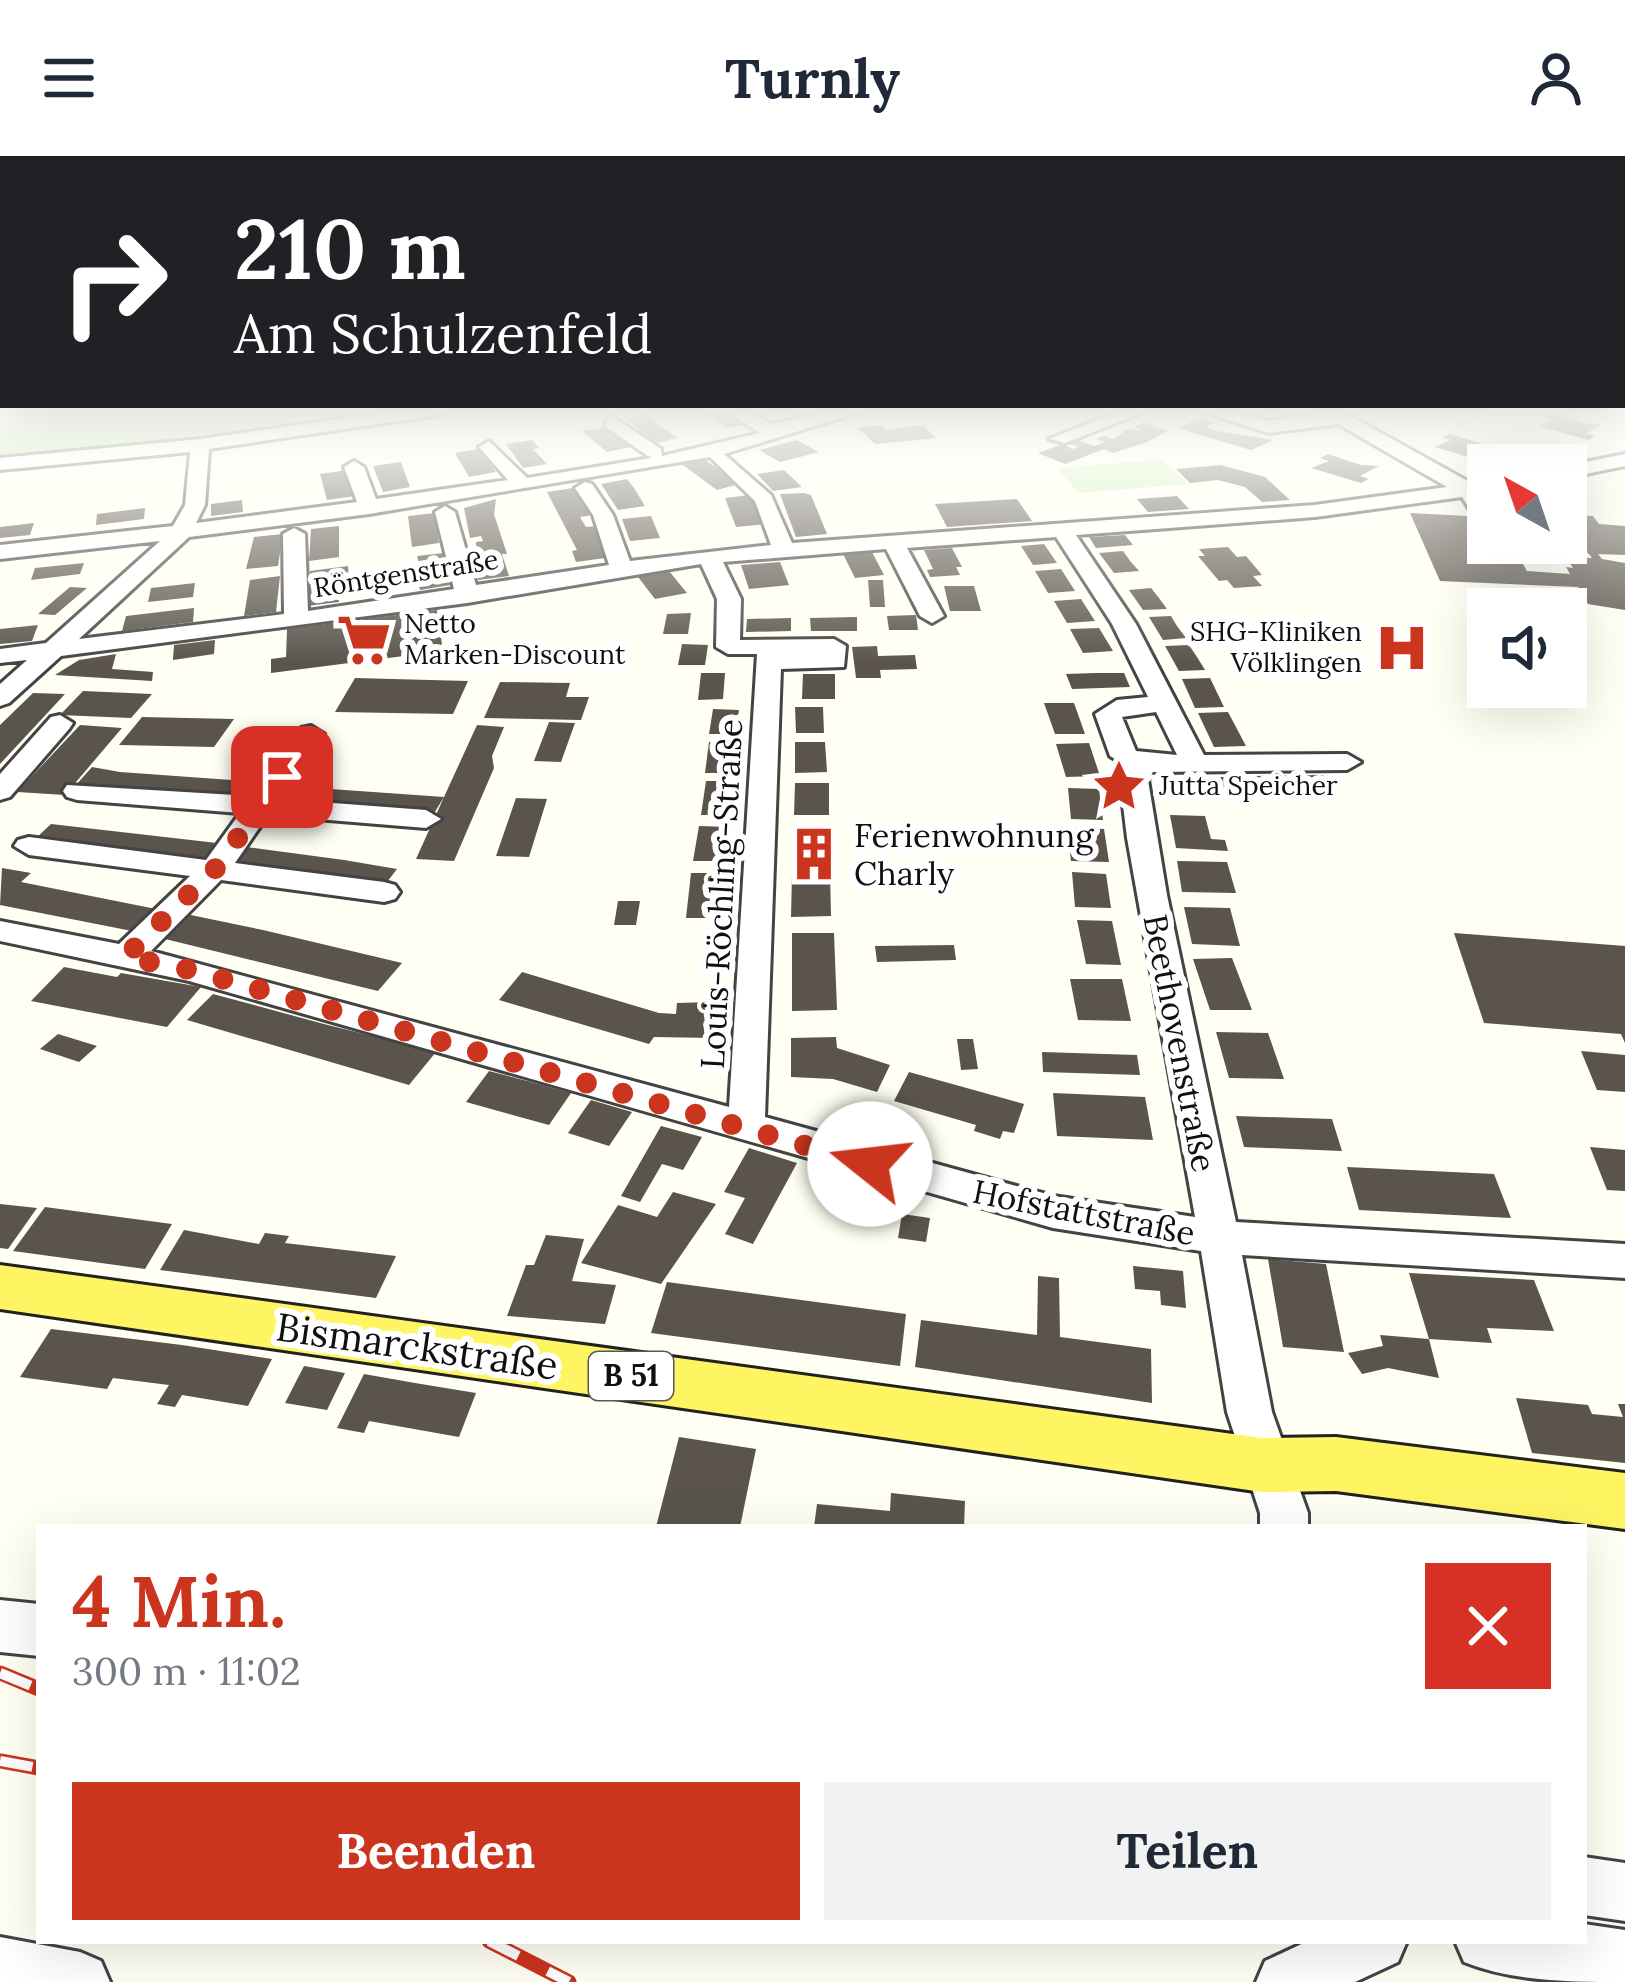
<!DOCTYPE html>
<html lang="de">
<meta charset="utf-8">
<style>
:root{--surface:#fff;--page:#f2f2f3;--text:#1f2937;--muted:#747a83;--accent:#cb341d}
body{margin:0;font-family:Lora,serif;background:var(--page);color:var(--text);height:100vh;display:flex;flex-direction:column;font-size:45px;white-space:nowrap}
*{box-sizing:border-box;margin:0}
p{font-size:39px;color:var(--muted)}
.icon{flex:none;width:66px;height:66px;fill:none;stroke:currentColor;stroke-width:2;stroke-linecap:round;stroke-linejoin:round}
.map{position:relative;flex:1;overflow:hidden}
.panel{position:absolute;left:36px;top:1368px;width:1551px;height:420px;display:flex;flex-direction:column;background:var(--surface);border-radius:0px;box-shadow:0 12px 48px #0002}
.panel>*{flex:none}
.top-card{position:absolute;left:0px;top:0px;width:1626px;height:252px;box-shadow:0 12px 48px #0002;background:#202124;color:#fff;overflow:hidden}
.needle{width:78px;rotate:320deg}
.controls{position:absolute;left:1467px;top:288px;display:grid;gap:24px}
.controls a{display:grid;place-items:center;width:120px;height:120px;border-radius:0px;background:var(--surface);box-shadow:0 12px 48px #0002;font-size:60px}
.pin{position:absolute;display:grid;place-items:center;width:102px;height:102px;color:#fff;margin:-51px;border-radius:24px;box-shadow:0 6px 18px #0006}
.me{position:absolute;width:132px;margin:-66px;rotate:286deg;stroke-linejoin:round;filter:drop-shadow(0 0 9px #0008)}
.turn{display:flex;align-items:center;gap:42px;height:252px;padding:0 36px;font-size:54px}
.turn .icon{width:156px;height:156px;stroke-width:2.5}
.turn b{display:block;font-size:84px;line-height:102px}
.round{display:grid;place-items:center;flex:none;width:126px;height:126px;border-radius:0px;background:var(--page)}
.overview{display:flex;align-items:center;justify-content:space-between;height:204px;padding:0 36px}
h1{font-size:72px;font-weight:700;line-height:90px;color:var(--accent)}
.action{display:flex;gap:24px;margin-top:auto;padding:24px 36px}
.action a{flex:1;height:138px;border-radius:0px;background:var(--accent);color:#fff;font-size:48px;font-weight:700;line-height:138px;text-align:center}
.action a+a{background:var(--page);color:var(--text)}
header{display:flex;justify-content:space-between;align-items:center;height:156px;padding:0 36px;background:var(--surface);font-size:54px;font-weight:700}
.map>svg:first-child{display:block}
</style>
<header><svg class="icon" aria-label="menu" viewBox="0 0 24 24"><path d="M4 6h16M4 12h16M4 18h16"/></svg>Turnly<svg class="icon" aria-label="person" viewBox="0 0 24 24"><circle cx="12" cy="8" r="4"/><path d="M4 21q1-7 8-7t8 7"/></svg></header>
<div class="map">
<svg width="1625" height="1826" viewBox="0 0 1625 1826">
<rect width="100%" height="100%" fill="#fffff3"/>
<polygon fill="#cbedb9" points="1162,303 1188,328 1079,337 1058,313"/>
<polygon fill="#abdf97" points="0,254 435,254 230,283 0,305"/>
<g fill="#5a544c">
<polygon points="697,254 726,254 749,267 727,272"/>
<polygon points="647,258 657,268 678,282 656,287 625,263"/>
<polygon points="1550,258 1584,267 1601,269 1586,277 1595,280 1589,284 1538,270 1552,264 1543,261"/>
<polygon points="1201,262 1215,267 1205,271 1217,275 1273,284 1251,294 1177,272"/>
<polygon points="1144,267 1168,275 1147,286 1113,297 1104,293 1065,308 1038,297 1062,288 1073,293 1078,291 1069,287 1077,284 1094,290 1105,286 1096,283 1104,280 1114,283 1127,273 1142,274 1133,271"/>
<polygon points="881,269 885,274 923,269 936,282 875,288 858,272"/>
<polygon points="605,271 620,284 630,291 607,296 582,275"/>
<polygon points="1449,278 1483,288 1501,289 1484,299 1493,301 1485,306 1435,291 1451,284 1442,282"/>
<polygon points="532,284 539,292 533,293 547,308 523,312 506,288"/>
<polygon points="797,284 819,296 780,306 759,294"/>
<polygon points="479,293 496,316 469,321 455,297"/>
<polygon points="1328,298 1361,309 1379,310 1360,320 1369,323 1361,327 1311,312 1329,305 1320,302"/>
<polygon points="698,302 707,305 739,328 717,334 680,307"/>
<polygon points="401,306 410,331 383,336 373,310"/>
<polygon points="1221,309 1265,321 1290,344 1262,346 1245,331 1218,324 1190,327 1176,313"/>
<polygon points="348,314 355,340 327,344 320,318"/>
<polygon points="784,314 802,331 773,335 757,318"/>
<polygon points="627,323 634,332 645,350 618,354 601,328"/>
<polygon points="573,332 593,359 580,361 586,371 596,370 605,402 576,406 572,395 577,394 547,336"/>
<polygon points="804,337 811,339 827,378 796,381 780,338"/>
<polygon points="749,339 767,368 736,371 725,342"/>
<polygon points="1177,340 1189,353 1148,356 1137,343"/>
<polygon points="496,343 494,358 507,398 502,398 509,420 478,424 471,403 476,402 476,386 483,385 481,380 470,382 464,352"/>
<polygon points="1017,343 1032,365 947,371 935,348"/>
<polygon points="242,344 243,356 211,360 211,348"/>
<polygon points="145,352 144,363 96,369 97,358"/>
<polygon points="435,357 439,387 412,391 408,360"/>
<polygon points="1410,357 1488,361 1488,387 1511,387 1527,415 1570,418 1566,411 1573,412 1566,401 1592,402 1588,397 1571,396 1566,389 1566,367 1580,367 1574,359 1593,360 1599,368 1625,370 1625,399 1598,398 1602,403 1625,407 1625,454 1588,448 1578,431 1440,425"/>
<polygon points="651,360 660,382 630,385 622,363"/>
<polygon points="34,367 30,379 0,382 0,371"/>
<polygon points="339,370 339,401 309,405 311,373"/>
<polygon points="283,378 278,410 246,413 254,381"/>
<polygon points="1125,379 1133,389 1096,392 1089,381"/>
<polygon points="1044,388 1057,407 1033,409 1021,390"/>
<polygon points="1228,391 1237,401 1246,400 1262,419 1253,420 1262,430 1234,432 1227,424 1219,425 1198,400 1205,400 1199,393"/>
<polygon points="952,392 962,411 956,411 960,419 930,421 927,414 933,413 924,394"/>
<polygon points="1123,395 1131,406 1139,415 1114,417 1099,397"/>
<polygon points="872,396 884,419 855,422 843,398"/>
<polygon points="444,397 450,429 420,434 417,422 423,421 417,400"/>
<polygon points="780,406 789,429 749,433 741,409"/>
<polygon points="84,407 80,418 31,424 35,412"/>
<polygon points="348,410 349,422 338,424 339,446 307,450 310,415"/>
<polygon points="1061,413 1075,435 1048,437 1035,415"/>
<polygon points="669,415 687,437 655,443 638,421"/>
<polygon points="280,420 276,456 244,460 250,424"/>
<polygon points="868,424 883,424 885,451 870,451"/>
<polygon points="195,427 193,441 148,446 151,432"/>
<polygon points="944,430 974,430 981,455 950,455"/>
<polygon points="70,431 87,432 55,459 38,458"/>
<polygon points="1151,432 1159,442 1167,453 1143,454 1129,434"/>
<polygon points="1081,443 1095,465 1067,467 1054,445"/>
<polygon points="194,452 193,466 122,475 126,460"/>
<polygon points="437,454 443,495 271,517 271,503 286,501 287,473"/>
<polygon points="691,457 688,478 663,478 667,458"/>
<polygon points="916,459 918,474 889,474 887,460"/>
<polygon points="1171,460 1177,470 1186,482 1163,484 1149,461"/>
<polygon points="857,461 857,475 811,475 810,462"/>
<polygon points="791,462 791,475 746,476 747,463"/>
<polygon points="38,469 32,485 0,488 0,473"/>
<polygon points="1099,472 1113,495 1083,497 1070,473"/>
<polygon points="215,484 214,498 173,504 174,489"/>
<polygon points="682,488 708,489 705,509 678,509"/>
<polygon points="1189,489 1197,501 1205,514 1179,515 1165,490"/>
<polygon points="877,490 878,500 915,499 917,513 880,514 881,522 856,522 852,491"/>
<polygon points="116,498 112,513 153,516 152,525 55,519 79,504"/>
<polygon points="701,517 725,517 723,543 698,544"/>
<polygon points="1096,517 1124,517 1130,531 1072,533 1066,518"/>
<polygon points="803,518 835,518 835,543 802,543"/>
<polygon points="355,522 468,525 453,558 335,556"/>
<polygon points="1210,522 1224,551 1195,552 1182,523"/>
<polygon points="500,526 570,527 566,541 589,541 581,564 484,562"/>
<polygon points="83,535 152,538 131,562 60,559"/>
<polygon points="33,537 65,538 0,608 0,569"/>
<polygon points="1044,547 1074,547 1085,578 1055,578"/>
<polygon points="795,551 823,551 824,577 796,577"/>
<polygon points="713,553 739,554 735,578 709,578"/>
<polygon points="1228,556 1246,590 1214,591 1198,557"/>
<polygon points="142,561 234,563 214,591 119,589"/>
<polygon points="549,566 575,567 561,606 534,605"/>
<polygon points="80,569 122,572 65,639 17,636"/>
<polygon points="477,569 504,571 492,600 494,612 454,705 416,703 444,641 433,659 275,646 288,630 444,641"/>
<polygon points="709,586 733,586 731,617 705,617"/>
<polygon points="795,586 825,586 827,616 795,617"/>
<polygon points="1089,587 1100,620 1066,621 1056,588"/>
<polygon points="92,611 120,616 259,626 248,643 75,630"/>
<polygon points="1323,619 1333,637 1264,639 1254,620"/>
<polygon points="1165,621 1228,621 1235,640 1172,641"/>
<polygon points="706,625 731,625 728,659 701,659"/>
<polygon points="795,627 829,627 829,659 794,659"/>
<polygon points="1068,632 1099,633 1103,664 1071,663"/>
<polygon points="516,642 547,643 529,701 496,700"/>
<polygon points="1170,659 1205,660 1211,683 1225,684 1228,695 1176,692"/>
<polygon points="51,668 217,687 203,704 33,685"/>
<polygon points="699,670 729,671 724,705 693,705"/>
<polygon points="1067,671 1104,673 1109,706 1071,705"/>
<polygon points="795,672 830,672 831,707 797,707"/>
<polygon points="246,691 344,704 397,713 384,730 232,709"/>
<polygon points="1177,705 1227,706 1236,737 1182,736"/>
<polygon points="2,712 31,717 21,726 156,753 132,775 0,749"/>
<polygon points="1072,716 1106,718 1111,752 1075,751"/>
<polygon points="691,717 725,717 721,762 686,762"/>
<polygon points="830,717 831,760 791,761 792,718"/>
<polygon points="618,745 640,745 636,769 614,769"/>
<polygon points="1184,751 1230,752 1240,790 1192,788"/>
<polygon points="181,757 263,774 402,807 378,835 157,781"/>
<polygon points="1077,764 1112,765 1121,809 1086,808"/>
<polygon points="792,777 834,777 837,854 792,855"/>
<polygon points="1454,777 1625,790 1625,887 1621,878 1484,867"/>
<polygon points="954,789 956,804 877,806 875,790"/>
<polygon points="1232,802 1252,854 1210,854 1193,803"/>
<polygon points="64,811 117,821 121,817 201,831 167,871 31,845"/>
<polygon points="522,816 659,857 676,858 677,847 713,846 711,882 654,881 649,888 499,844"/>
<polygon points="1070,823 1122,823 1131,865 1078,864"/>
<polygon points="213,838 324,868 436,896 409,929 187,864"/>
<polygon points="1216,876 1268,877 1284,923 1229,922"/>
<polygon points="58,878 97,890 79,906 40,893"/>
<polygon points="836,881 837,892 890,909 877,936 833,923 791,921 791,882"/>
<polygon points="957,883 973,883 978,913 961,914"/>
<polygon points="1581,895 1625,899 1625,936 1597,934"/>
<polygon points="1042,896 1137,899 1140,919 1043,916"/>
<polygon points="489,915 535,927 571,937 549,969 466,946"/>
<polygon points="909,916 1024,948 1014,977 1003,975 1000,983 974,975 976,969 894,945"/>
<polygon points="1053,937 1145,941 1153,984 1057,980"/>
<polygon points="591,944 632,956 609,990 568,977"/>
<polygon points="1236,960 1332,963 1342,995 1244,991"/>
<polygon points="661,970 702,981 683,1014 662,1008 640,1046 621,1040"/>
<polygon points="1590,991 1625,994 1625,1035 1607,1034"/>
<polygon points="749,992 797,1007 753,1088 725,1078 745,1042 724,1036"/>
<polygon points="1347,1011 1494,1018 1511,1062 1359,1054"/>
<polygon points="673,1036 716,1048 661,1128 581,1107 618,1049 657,1061"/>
<polygon points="0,1048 37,1052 8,1093 0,1092"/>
<polygon points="45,1051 82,1056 172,1068 145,1113 13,1095"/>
<polygon points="902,1058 930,1062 926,1086 898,1082"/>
<polygon points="184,1074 259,1088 265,1077 289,1080 285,1087 396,1100 376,1142 160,1114"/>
<polygon points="546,1079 584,1083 572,1125 616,1129 605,1168 507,1160 526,1109 534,1109"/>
<polygon points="1268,1103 1326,1108 1344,1196 1283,1191"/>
<polygon points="1133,1110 1183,1115 1186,1152 1161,1149 1160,1135 1135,1133"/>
<polygon points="1409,1117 1534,1124 1554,1175 1487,1172 1492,1187 1429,1183 1439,1222 1388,1212 1362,1218 1348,1197 1383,1190 1380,1179 1429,1183"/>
<polygon points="1038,1120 1059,1122 1060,1181 1151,1193 1152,1247 915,1211 921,1164 1037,1179"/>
<polygon points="667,1126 906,1158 900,1210 651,1177"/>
<polygon points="51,1173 182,1189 272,1203 248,1250 182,1239 175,1251 157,1248 169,1229 113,1222 107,1233 20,1221"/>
<polygon points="304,1210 345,1217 327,1254 285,1247"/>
<polygon points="364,1218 415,1227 476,1237 459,1281 369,1265 364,1277 337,1272"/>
<polygon points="1516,1242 1588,1249 1592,1258 1623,1261 1618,1248 1625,1248 1625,1307 1532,1297"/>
<polygon points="679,1281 756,1293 740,1371 656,1371"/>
<polygon points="891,1337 965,1345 964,1371 814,1371 817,1348 890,1355"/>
</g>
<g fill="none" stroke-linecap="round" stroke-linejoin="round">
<defs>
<g id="minor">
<path d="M402,254H447L438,259L209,293L205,349L196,367L357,346L344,311L354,305L364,311L376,343L508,324L479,291L489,285L527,322L651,302L606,271V263L613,261L661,293L662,300L760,277L725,254H747L772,268L834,254H867L724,298L771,339L792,387L1315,349L1447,331L1338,268L1269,277L1197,254H1226L1269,265L1340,254L1471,327L1488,325V337L1481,338L1488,350V366L1477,365L1462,341L1315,361L1076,379L1136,468L1204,599L1347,598L1361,606L1347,614L1153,616L1148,624L1167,739L1236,1066L1625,1088V1122L1242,1099L1272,1256L1308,1357V1371H1260V1357L1227,1256L1201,1095L1053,1072L189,825L0,785V765L119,788L190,720L29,699L14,690L18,684L29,681L206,704L240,657L77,644L67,641L63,635L67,629L252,640L301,572L311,570L324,578L280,643L426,654L441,663L426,672L268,659L235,707L384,726L395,729L400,736L395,743L384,746L221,724L151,795L729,951L757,498H728L716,491L717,443L701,408L467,447L61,500L9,547L0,550V528L27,504L0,507V493L46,487L160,385L0,403V389L173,370L185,349L190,296L0,314V302L200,283ZM710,301L755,345L771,389L630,405L613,359L592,328L585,326L575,332L593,359L609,409L476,429L455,356L445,350L435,356L454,433L308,455L305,378L294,372L283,378L284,458L79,483L189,381L369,358ZM1056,381L1112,468L1148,541L1117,544L1095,558L1110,600L1128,611L1120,624L1127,682L1195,1061L1053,1040L765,961L781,513L844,511L846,490L834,483L740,484L741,443L723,406L886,393L920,460L932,467L944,460L907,392ZM1156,556L1177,599L1136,595L1122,561Z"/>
<polygon points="1123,254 1149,254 1065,287 1049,283"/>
<polygon points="1625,298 1625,310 1566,322 1566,310"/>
<polygon points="60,559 73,567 69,573 10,641 0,644 0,618 51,561"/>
<polygon points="0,1444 39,1448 39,1500 0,1496"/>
<polygon points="1584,1701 1625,1707 1625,1765 1584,1759"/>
<path d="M1584,1768L1625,1774V1826C1572,1826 1514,1826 1464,1806L1455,1785H1584Z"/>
<polygon points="0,1781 80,1796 101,1805 110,1826 0,1826"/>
<polygon points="1308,1785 1407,1785 1398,1806 1355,1826 1256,1826 1265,1805"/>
</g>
<polygon id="major" points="0,1109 1262,1282 1336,1281 1625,1317 1625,1373 1336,1335 1262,1336 0,1153"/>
</defs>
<use href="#minor" stroke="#434343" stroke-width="6"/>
<use href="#major" stroke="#212121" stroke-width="6"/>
<use href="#minor" fill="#fff" fill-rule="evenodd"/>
<use href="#major" fill="#fff563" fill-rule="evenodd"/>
<defs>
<g id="rail">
<polyline points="0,1517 39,1533"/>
<polyline points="0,1605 39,1612"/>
<polyline points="489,1785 569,1826"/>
</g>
</defs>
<use href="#rail" stroke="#cb341d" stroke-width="15"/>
<use href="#rail" stroke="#fff" stroke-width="10" stroke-dasharray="33" stroke-linecap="butt"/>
</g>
<linearGradient id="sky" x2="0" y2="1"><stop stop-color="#93c0ef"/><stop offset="0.5" stop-color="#fffffa"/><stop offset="1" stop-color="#fffffa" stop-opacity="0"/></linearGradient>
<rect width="1625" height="509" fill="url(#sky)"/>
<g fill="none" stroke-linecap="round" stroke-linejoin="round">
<polyline stroke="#cb341d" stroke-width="21" stroke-dasharray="0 37.8" points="282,621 216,712 125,801 191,814 870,1008"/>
</g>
<defs>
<symbol id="supermarket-bare" viewBox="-9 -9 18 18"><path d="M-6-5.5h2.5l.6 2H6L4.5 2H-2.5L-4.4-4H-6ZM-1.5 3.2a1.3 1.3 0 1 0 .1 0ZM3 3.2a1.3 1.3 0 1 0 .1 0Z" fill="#cb341d" stroke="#fff" stroke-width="2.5" paint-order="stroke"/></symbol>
<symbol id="hospital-bare" viewBox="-9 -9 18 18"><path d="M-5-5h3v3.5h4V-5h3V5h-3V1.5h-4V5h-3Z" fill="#cb341d" stroke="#fff" stroke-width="2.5" paint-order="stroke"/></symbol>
<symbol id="sight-bare" viewBox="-9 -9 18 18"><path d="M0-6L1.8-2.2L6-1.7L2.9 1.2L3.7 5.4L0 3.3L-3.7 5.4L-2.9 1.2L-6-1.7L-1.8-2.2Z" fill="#cb341d" stroke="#fff" stroke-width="2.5" paint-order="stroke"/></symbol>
<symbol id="building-bare" viewBox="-9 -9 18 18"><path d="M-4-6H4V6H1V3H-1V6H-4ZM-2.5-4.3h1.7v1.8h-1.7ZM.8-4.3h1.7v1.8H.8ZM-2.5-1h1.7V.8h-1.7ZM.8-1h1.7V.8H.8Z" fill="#cb341d" stroke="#fff" stroke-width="2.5" paint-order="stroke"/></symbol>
</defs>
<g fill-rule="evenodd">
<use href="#supermarket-bare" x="326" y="446" width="76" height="76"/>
<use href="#hospital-bare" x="1364" y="454" width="76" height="76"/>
<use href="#sight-bare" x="1081" y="592" width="76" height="76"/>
<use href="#building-bare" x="776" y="660" width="76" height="76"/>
</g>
<g text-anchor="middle" stroke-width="12" stroke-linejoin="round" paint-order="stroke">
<g font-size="27" fill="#101010" stroke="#fff">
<text transform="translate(406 418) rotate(-9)" y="9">Röntgenstraße</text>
</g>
<g font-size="27" fill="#101010" stroke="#fff" text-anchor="start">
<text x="404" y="477">Netto<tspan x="404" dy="31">Marken-Discount</tspan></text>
<text x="1362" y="485" text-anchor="end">SHG-Kliniken<tspan x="1362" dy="31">Völklingen</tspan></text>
<text x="1159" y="639">Jutta Speicher</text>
</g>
<rect fill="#fff" stroke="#585858" stroke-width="3" x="589" y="1196" width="84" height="48" rx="9"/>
<g font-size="30" font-weight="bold" fill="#101010">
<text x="631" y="1230">B 51</text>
</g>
<g font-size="33" fill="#101010" stroke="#fff" text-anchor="start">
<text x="854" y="691">Ferienwohnung<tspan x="854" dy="38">Charly</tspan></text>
</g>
<g font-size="33" fill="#101010" stroke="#fff">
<text transform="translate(721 738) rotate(-87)" y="12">Louis-Röchling-Straße</text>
<text transform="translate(1180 887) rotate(79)" y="12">Beethovenstraße</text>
<text transform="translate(1084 1056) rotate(11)" y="12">Hofstattstraße</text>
</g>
<g font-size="39" fill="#101010" stroke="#fff">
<text transform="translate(417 1190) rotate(8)" y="14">Bismarckstraße</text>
</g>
</g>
</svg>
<div class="controls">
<a><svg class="needle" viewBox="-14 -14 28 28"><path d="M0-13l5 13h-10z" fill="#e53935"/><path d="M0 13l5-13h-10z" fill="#747a83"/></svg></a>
<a><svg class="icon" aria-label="sound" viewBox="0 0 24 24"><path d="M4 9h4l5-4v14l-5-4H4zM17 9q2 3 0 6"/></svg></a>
</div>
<div class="pin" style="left:282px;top:621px;background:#d93025"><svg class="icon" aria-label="arrive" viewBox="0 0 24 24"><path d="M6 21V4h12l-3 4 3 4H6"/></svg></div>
<svg class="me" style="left:870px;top:1008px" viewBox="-20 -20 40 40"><circle r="19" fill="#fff"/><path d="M0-13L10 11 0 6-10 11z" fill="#cb341d"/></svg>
<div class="top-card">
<div class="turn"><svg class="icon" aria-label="right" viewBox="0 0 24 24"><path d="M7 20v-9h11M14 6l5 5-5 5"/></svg><div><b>210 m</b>Am Schulzenfeld</div></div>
</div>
<section class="panel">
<div class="overview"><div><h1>4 Min.</h1><p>300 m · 11:02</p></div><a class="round" style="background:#d93025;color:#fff"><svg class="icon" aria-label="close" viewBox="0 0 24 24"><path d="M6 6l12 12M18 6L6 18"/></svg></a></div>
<div class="action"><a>Beenden</a><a>Teilen</a></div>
</section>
</div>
